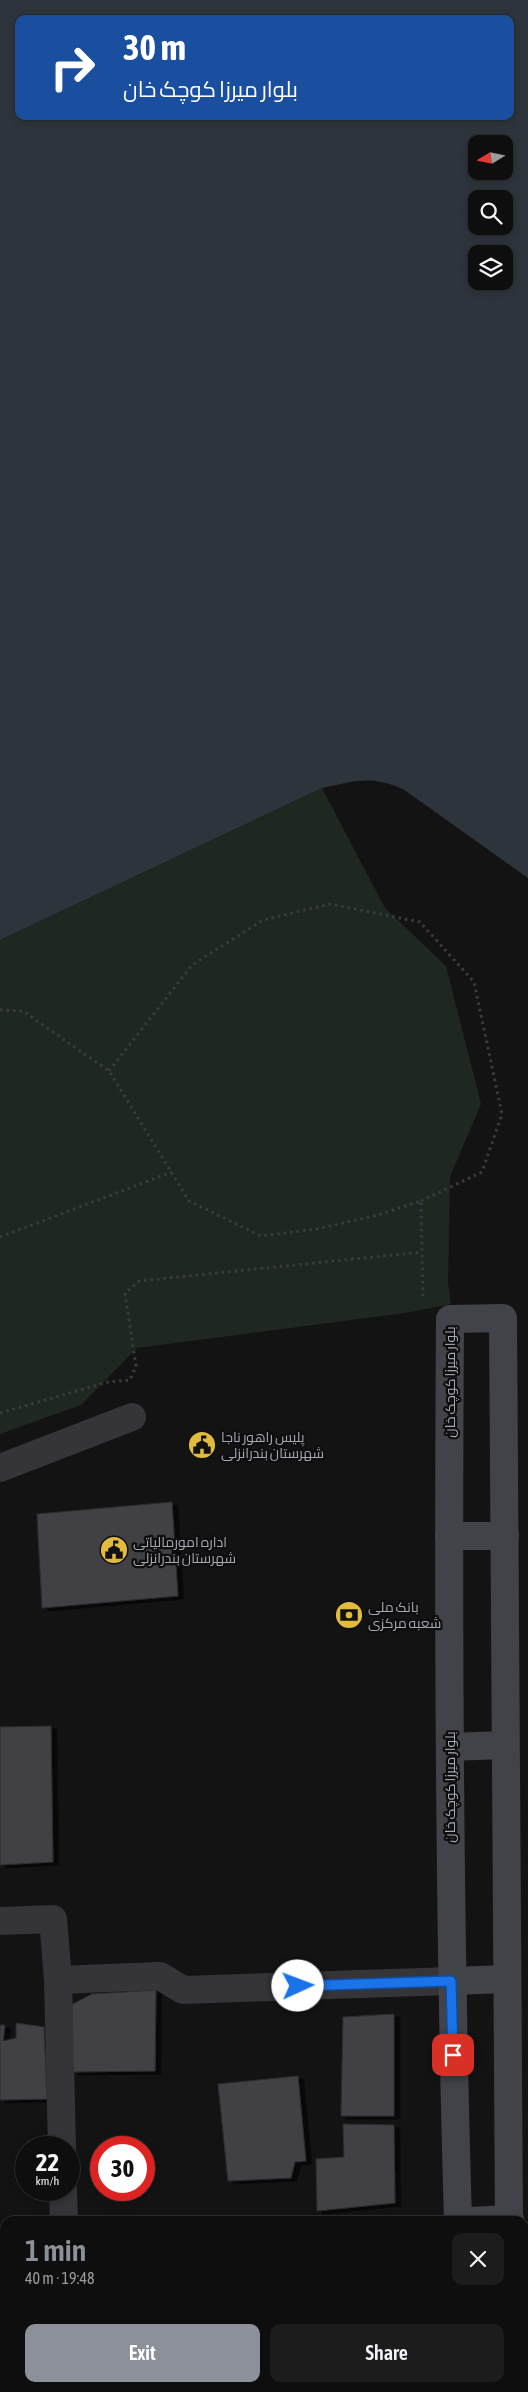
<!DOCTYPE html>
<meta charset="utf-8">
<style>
:root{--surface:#0e0e0f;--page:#1c1c1d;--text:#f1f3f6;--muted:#9b9c9e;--line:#2e2e2f;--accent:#8c9099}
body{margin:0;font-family:"Asap Condensed",Cairo,sans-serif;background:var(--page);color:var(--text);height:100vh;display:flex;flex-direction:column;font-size:19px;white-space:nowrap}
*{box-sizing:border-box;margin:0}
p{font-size:16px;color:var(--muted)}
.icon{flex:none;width:28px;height:28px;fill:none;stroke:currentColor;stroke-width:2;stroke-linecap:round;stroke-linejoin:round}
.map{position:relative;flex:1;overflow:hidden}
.side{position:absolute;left:0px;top:2216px;width:529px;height:176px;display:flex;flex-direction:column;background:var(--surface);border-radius:15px 15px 0 0;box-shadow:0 2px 8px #0003,0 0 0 1px var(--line)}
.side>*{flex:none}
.guide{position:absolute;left:15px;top:15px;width:499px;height:105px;border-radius:10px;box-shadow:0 2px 8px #0003,0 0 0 1px var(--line);background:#1a4fa0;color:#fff;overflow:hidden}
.needle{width:32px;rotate:260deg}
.controls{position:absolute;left:468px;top:135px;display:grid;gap:10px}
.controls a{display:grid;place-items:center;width:45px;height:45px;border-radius:10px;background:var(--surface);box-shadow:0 2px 8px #0003,0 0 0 1px var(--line);font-size:25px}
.speed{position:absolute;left:15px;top:2136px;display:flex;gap:10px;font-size:25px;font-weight:700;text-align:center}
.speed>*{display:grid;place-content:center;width:65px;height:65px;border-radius:50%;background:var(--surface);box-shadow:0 2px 8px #0003,0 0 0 1px var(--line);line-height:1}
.speed small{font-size:12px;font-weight:400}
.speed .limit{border:8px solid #d22;background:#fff;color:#111}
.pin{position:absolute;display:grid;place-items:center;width:42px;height:42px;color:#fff;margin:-21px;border-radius:10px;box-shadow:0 2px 8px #0006}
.me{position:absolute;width:55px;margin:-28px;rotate:88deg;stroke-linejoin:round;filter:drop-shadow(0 0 4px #0008)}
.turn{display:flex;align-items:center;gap:18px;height:105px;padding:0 25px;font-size:22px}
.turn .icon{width:65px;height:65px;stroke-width:2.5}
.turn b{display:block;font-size:35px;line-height:42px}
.round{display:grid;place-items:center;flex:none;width:52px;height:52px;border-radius:10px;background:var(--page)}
.headline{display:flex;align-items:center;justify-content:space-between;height:85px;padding:0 25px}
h1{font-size:30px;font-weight:600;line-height:38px;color:var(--accent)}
.button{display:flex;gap:10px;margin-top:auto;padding:10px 25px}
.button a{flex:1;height:58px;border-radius:10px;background:var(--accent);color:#fff;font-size:20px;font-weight:600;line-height:58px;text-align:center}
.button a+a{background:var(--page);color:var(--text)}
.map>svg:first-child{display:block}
</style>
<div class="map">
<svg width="528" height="2392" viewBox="0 0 528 2392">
<defs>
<filter id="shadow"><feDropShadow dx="5.5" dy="3" stdDeviation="0" flood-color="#0009"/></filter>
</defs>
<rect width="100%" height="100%" fill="#131314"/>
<polygon fill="#1f2721" points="322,788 385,908 446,966 481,1104 450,1177 448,1283 451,1304 405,1313 137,1348 81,1405 0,1434 0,940"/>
<path fill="#2d343c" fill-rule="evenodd" d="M0,0H528V878L403,789C370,775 356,781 322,788L0,940ZM19,19H510V116H19ZM476,144H504V171H476ZM476,199H504V226H476ZM476,254H504V281H476Z"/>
<g fill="#404044" stroke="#2d2d30" filter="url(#shadow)">
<polygon points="172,1502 178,1596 42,1608 37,1514"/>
<polygon points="51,1726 53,1862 0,1865 0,1727"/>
<polygon points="156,1990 155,2071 72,2072 69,2006 92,1994"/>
<polygon points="394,2014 394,2116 341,2116 343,2017"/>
<polygon points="16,2023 44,2027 47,2099 0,2100 0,2025 5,2025 3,2041 16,2038"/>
<polygon points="298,2076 306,2161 295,2162 291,2178 228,2181 218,2084"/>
<polygon points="343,2124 394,2125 395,2203 317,2211 316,2159 344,2157"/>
<rect x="77" y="2388" width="116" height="4"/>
</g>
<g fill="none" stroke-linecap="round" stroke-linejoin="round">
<g stroke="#3a3b40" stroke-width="3" stroke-dasharray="2.5 4" stroke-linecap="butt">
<polyline points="0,1010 23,1011 109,1071 189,1201 261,1236 317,1229 378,1215 421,1201 423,1300"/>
<polyline points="109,1071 192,965 263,920 330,904 420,922 474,982 502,1114 482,1172 421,1201"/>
<polyline points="0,1237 172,1172"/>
<polyline points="0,1413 108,1382 130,1380 136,1366 125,1293 139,1281 422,1252"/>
</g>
<g stroke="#343439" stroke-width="28">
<polyline points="0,1468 132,1417"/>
<polyline points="0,1921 53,1919 58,1980 62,2148"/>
<polyline points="58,1980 160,1976 183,1990 451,1981"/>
<polyline points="63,2190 64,2221"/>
</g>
<g stroke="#424349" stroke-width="28">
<polyline points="449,1536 505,1536"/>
<polyline points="450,1747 505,1745"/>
<polyline points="451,1981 507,1979"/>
<path d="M458,2221C449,1921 448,1620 450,1319L503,1318L509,2221"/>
<polyline points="469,2221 510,2219"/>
<polyline points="0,2246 5,2246"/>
<polyline points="455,2392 456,2388"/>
<polyline points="503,2392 503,2388"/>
</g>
</g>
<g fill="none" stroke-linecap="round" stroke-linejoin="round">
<defs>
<polyline id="route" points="298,1986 451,1981 453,2055"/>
</defs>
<use href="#route" stroke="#114b97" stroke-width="12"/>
<use href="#route" stroke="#1a73e8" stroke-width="9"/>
</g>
<defs>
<symbol id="civic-disc" viewBox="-11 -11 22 22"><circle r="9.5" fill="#e1bb3e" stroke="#0e0e0f"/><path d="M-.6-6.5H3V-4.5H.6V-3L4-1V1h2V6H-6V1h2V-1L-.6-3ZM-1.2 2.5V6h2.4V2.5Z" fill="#111"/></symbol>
<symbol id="bank-disc" viewBox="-11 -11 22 22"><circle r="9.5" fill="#e1bb3e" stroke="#0e0e0f"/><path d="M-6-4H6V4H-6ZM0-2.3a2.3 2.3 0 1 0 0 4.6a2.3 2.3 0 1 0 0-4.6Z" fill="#111"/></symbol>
</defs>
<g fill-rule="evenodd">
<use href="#civic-disc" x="186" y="1429" width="32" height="32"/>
<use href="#civic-disc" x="98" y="1534" width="32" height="32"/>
<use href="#bank-disc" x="333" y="1599" width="32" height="32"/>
</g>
<g text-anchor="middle" stroke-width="4.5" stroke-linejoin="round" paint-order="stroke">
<g font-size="14" fill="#a6a8b3" stroke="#0e0e0f">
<text transform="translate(450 1382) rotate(-90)" y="5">بلوار میرزا کوچک خان</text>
<text transform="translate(450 1787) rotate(-90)" y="5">بلوار میرزا کوچک خان</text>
</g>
<g font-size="14" fill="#a6a8b3" stroke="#0e0e0f" text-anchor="start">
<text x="221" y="1442">پلیس راهور ناجا<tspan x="221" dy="16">شهرستان بندرانزلی</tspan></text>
<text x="133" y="1547">اداره امورمالیاتی<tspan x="133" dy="16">شهرستان بندرانزلی</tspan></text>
<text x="368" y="1612">بانک ملی<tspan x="368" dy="16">شعبه مرکزی</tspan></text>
</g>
</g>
</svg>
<div class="controls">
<a><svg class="needle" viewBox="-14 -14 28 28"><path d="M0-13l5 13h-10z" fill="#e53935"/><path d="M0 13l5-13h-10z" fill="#9b9c9e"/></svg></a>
<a><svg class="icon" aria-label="search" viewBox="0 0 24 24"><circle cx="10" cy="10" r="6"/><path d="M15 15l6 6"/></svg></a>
<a><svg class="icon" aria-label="layers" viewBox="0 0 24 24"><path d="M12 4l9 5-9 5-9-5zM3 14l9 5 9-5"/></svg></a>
</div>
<div class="speed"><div>22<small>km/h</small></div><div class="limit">30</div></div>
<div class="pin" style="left:453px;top:2055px;background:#d93025"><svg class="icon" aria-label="arrive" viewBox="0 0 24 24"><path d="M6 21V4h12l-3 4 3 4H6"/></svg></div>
<svg class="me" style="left:298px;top:1986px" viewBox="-20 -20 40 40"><circle r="19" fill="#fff"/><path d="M0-13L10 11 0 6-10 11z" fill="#1a73e8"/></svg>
<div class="guide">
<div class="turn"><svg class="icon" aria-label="right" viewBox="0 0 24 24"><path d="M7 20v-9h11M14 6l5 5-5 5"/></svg><div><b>30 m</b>بلوار میرزا کوچک خان</div></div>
</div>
<section class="side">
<div class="headline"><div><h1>1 min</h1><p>40 m · 19:48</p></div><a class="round"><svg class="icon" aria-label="close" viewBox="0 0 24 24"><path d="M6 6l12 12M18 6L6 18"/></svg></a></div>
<div class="button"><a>Exit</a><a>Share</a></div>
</section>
</div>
